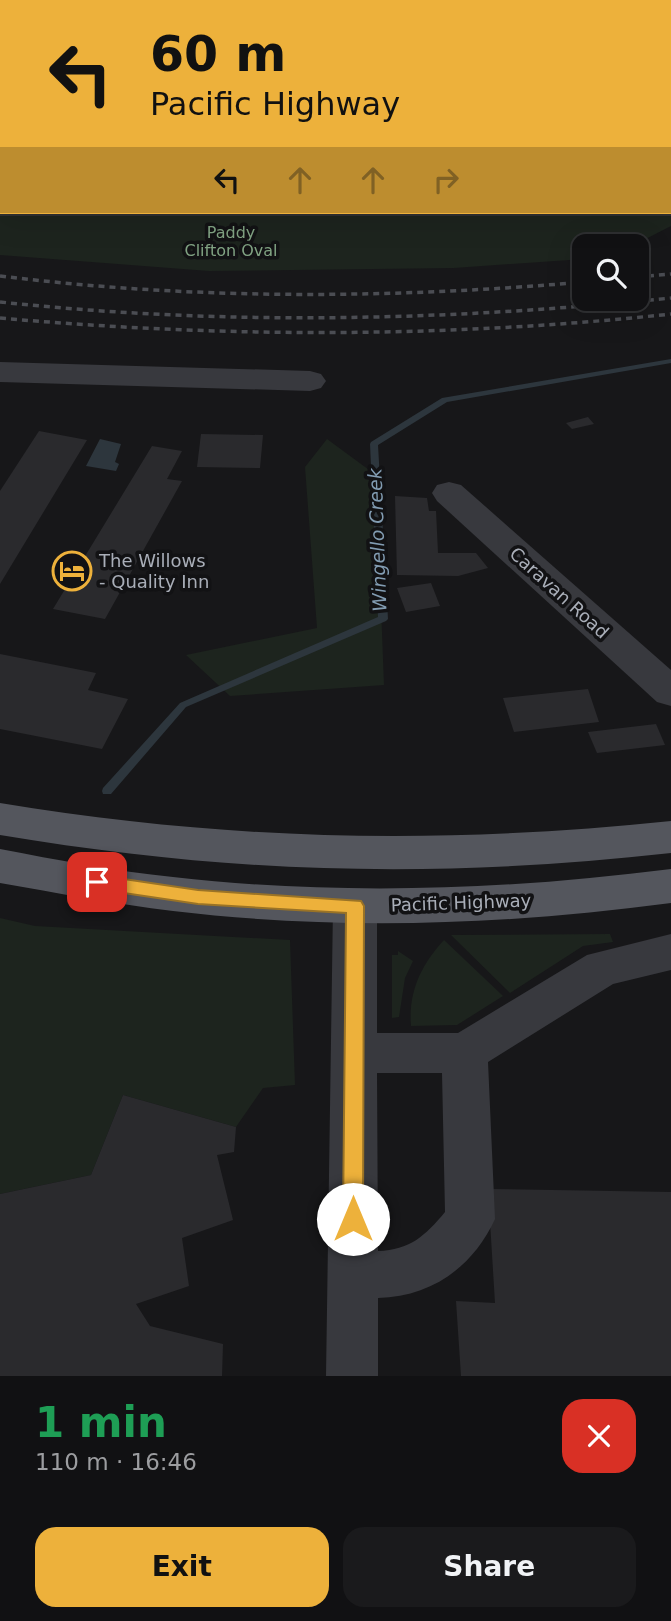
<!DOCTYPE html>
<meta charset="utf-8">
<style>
:root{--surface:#111113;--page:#1a1a1c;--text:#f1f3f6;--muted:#9c9da0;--line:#303133;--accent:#edb13b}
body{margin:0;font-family:"DejaVu Sans",sans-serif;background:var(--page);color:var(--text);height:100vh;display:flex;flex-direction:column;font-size:26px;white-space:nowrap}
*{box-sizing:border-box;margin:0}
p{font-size:23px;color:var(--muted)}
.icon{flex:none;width:38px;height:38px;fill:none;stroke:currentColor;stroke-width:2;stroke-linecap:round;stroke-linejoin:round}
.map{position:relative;height:1376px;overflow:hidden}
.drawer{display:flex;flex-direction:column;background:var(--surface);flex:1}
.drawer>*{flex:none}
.banner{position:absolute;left:0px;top:0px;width:672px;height:214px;box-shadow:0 7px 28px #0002,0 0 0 2px var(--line);background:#edb13b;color:#111;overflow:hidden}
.fabs{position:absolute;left:572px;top:234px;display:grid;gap:14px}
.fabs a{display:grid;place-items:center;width:77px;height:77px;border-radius:14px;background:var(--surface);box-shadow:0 7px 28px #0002,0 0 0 2px var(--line);font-size:35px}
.pin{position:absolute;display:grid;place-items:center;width:60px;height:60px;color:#fff;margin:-30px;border-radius:14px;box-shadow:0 4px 10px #0006}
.me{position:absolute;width:77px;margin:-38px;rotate:0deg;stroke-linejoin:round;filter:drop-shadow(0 0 5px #0008)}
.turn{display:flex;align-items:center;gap:24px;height:147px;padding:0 35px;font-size:32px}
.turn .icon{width:91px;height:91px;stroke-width:2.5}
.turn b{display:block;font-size:49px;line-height:60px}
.lanes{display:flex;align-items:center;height:66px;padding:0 35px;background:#0003;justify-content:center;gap:35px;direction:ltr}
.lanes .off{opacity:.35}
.round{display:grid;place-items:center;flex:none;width:74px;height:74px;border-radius:21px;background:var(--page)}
.summary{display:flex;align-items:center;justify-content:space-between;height:119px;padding:0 35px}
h1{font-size:42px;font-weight:600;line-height:52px;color:#1e9e55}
.action{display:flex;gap:14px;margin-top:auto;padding:14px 35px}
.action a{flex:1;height:80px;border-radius:21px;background:var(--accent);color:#111;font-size:28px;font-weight:600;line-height:80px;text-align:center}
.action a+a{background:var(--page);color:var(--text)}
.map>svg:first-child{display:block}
</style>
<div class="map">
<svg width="671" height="1376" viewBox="0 0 671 1376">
<rect width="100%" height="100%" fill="#171719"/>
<g fill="#1d241e">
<polygon points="0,0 287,2 2,2 2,212 670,212 670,123 671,226 630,247 584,247 584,259 454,268 209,271 0,255"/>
<polygon points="348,0 671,0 671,87 670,2"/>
<polygon points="327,439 376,475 384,685 230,696 186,655 317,628 305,467"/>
<polygon points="0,918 35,926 290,940 295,1085 263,1088 236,1127 123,1095 91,1175 0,1194"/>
<polygon points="610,934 613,942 583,946 510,993 451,935"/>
<path d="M444,940L503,996L457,1025L411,1026C408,992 421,965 444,940Z"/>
<polygon points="398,951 413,961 405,978 399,1017 392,1018 392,955 398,955"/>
</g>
<polygon fill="#2d363d" points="100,439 121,444 115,462 119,464 116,471 86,466"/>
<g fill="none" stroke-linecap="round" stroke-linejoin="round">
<polygon fill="#2d363d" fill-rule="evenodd" points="671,359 671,363 447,402 378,445 388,619 386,621 186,707 111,794 103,794 102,791 103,788 180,703 378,617 370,444 371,442 442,398"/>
</g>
<g fill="#2a2a2d">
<polygon points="588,417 594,424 572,429 566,423"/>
<polygon points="39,431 87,440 0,584 0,491"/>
<polygon points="201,434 263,435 260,468 197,467"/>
<polygon points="152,446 182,451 167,479 182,481 105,619 53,609"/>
<polygon points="395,496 427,498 429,511 436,511 438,553 476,553 488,568 458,576 397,575"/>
<polygon points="431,583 440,606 406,612 397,588"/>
<polygon points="0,654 96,673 88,690 128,699 102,749 0,729"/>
<polygon points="588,689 599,722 514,732 503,698"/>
<polygon points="656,724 665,745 597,753 588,732"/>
<polygon points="123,1095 236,1127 234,1152 217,1155 233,1220 182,1238 189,1286 136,1304 150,1326 223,1344 222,1376 0,1376 0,1194 91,1175"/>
<polygon points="488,1189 671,1192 671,1376 461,1376 456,1301 495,1303"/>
</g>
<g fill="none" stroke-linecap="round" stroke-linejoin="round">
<g fill="#38393e" fill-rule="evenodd">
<polygon points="0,362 310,371 321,374 326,381 321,388 310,391 0,382"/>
<polygon points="449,482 461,485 671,670 671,706 657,702 437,501 432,493 437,485"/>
<path d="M355,889L370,894L377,906V1033H458L587,955L671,934V970L613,984L488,1062L495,1219C473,1267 431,1297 378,1298V1376H326L333,906L340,894ZM377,1073H442L445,1212C425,1236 410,1250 378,1251Z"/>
</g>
<g fill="#54565d" fill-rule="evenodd">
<path d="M0,803C232,841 438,845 671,821V853C437,879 232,874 0,835Z"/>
<path d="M0,849C57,860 115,871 173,877C339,896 506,890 671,869V903C506,925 339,931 173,911C115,904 57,893 0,883Z"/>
</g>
<g stroke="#4b4d53" stroke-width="3.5" stroke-dasharray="6 5" stroke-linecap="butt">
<path d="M0,276C195,300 388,299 584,282"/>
<polyline points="637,277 671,274"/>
<path d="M0,302C225,326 446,321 671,298"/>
<path d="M0,318C225,338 447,338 671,314"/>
</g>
</g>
<polygon fill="#edb13b" stroke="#9a7326" stroke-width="2" points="97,875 198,890 361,901 364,906 363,1219 360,1226 353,1229 346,1226 343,1219 346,913 198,904 97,889 88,882"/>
<defs>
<symbol id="hotel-ring" viewBox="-11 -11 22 22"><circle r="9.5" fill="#121214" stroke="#edb13b" stroke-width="1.5"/><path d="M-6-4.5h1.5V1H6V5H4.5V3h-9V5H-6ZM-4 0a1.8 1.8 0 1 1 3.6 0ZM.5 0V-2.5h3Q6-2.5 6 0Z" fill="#edb13b"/></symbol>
</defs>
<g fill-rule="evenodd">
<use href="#hotel-ring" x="50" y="549" width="44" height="44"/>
</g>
<g text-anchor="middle" stroke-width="7" stroke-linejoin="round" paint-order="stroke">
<g font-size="16" fill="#81a383" stroke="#121214">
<text x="231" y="238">Paddy<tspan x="231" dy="18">Clifton Oval</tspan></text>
</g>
<g font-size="18" fill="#a9aeb8" stroke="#121214" text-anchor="start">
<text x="99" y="567">The Willows<tspan x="99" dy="21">- Quality Inn</tspan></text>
</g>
<g font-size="18" fill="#a9aeb8" stroke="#121214">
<text transform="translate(559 593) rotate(42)" y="6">Caravan Road</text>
<text transform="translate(461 903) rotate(-2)" y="6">Pacific Highway</text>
</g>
<g font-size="19" font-style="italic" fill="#829cb2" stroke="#121214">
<text transform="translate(377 540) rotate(-92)" y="7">Wingello Creek</text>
</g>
</g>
</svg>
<div class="fabs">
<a><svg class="icon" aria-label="search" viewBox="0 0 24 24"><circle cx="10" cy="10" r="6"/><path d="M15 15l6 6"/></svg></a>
</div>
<div class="pin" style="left:97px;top:882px;background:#d93025"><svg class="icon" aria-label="arrive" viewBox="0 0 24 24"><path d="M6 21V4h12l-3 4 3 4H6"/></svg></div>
<svg class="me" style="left:353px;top:1219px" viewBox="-20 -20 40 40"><circle r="19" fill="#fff"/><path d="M0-13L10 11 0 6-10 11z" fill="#edb13b"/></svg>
<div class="banner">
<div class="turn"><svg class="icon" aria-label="left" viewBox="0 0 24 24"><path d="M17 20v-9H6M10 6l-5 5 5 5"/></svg><div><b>60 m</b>Pacific Highway</div></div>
<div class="lanes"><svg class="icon" aria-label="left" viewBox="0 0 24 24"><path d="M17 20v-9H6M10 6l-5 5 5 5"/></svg><svg class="icon off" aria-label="ahead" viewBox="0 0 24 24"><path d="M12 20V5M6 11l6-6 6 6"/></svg><svg class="icon off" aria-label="ahead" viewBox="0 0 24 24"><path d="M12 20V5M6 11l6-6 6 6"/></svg><svg class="icon off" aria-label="right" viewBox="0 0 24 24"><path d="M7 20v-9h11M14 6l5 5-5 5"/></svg></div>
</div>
</div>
<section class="drawer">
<div class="summary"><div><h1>1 min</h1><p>110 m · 16:46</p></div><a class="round" style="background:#d93025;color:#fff"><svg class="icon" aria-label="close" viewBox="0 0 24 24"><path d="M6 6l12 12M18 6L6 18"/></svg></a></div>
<div class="action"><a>Exit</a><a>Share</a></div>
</section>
